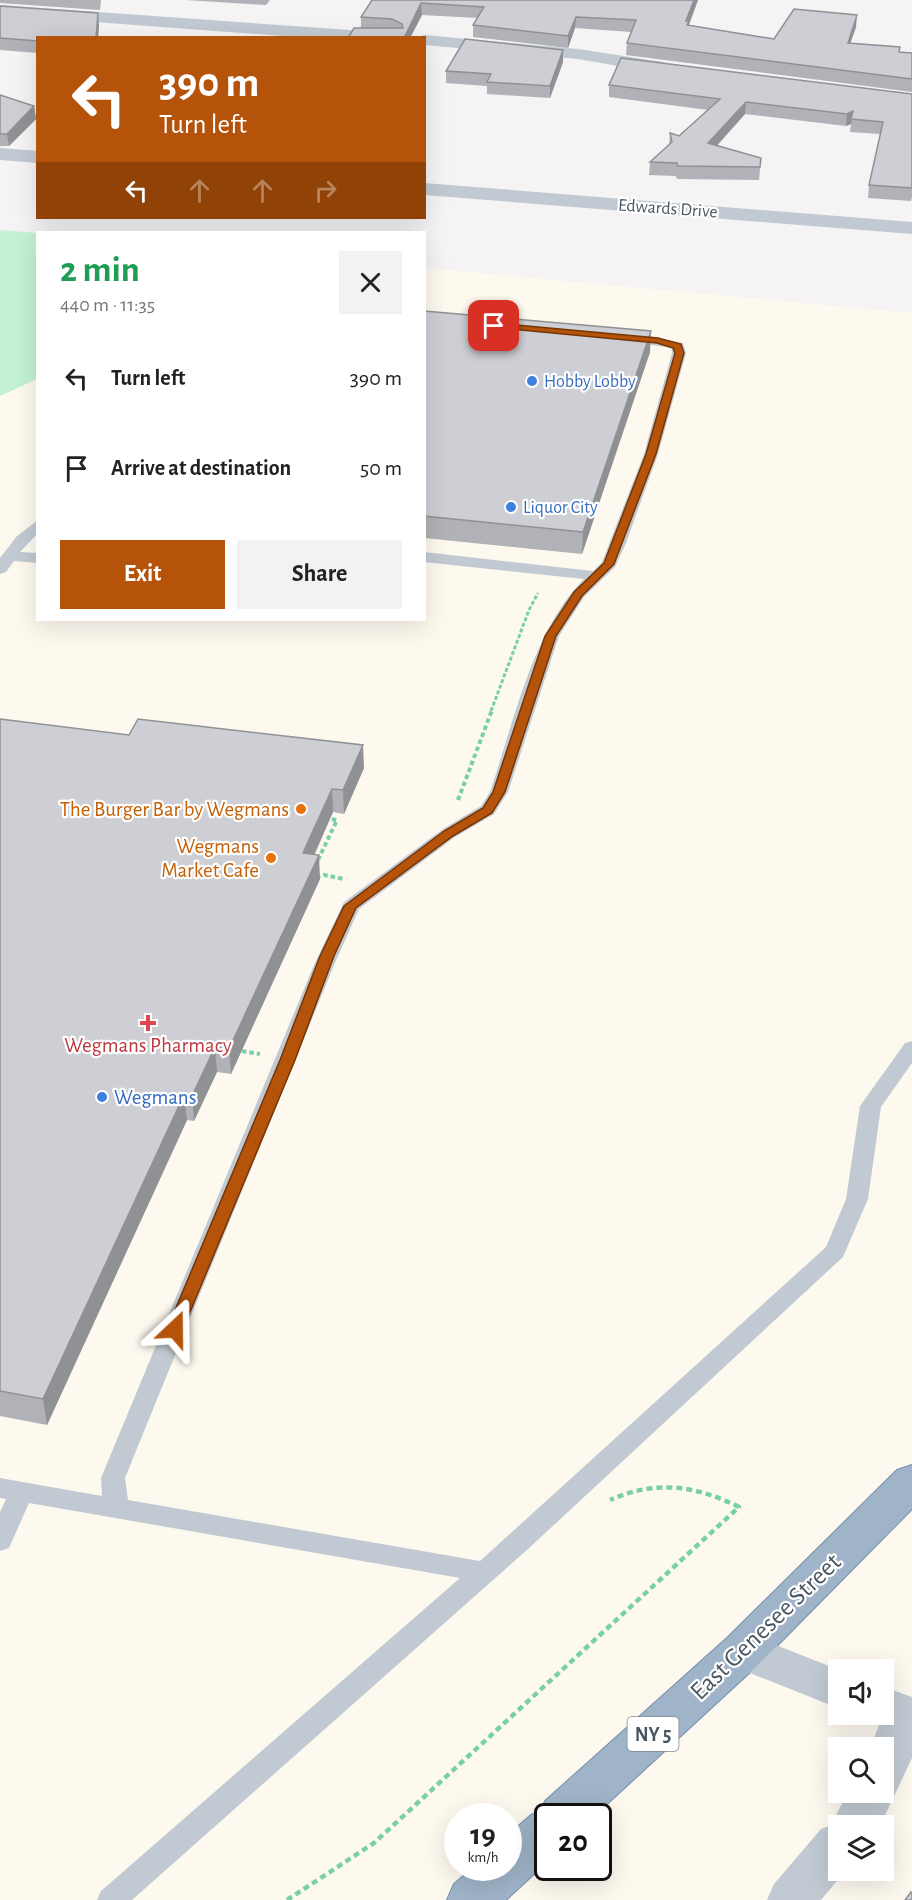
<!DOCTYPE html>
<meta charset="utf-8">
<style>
:root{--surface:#fff;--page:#f2f2f2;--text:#222;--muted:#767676;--accent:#b45309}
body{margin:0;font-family:"Alegreya Sans",sans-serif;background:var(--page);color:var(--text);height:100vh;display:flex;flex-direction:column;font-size:22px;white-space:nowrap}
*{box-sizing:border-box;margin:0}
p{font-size:20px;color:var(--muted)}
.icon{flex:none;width:33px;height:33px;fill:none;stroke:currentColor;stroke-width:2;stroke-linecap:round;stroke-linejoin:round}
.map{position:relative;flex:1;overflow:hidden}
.sheet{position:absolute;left:36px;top:231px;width:390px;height:390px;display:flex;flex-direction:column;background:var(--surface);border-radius:0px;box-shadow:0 6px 24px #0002}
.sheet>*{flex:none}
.top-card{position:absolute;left:36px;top:36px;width:390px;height:183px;border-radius:0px;box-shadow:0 6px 24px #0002;background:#b45309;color:#fff;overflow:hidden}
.buttons{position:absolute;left:828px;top:1659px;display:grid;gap:12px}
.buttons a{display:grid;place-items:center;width:66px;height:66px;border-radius:0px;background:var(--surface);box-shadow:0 6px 24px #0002;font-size:30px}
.speed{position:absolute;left:444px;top:1803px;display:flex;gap:12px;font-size:30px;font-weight:700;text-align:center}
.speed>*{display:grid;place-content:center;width:78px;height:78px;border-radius:50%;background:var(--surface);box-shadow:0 6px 24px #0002;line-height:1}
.speed small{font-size:15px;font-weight:400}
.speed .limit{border:3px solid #111;border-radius:9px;background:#fff;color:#111}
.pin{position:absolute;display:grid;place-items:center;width:51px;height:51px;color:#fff;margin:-26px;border-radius:12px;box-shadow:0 3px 9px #0006}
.me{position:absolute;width:66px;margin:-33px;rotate:23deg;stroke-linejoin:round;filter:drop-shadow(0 0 4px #0008)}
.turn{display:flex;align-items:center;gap:21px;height:126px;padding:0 24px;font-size:27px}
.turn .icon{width:78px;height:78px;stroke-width:2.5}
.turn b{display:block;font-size:42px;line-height:51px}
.lanes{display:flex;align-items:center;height:57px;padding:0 24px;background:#0003;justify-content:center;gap:30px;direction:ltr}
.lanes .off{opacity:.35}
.round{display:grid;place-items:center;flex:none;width:63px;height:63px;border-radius:0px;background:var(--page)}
.headline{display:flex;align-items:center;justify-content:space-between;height:102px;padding:0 24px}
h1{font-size:36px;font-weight:700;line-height:45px;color:#1e9e55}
.primary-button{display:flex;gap:12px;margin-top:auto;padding:12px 24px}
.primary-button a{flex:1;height:69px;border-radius:0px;background:var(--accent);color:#fff;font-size:24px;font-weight:700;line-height:69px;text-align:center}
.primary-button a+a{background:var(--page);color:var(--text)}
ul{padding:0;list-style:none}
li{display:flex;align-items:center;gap:18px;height:90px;padding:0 24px}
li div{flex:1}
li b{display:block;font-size:22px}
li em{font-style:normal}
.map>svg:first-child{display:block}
</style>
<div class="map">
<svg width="912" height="1900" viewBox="0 0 912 1900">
<rect width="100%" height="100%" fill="#f5f3f3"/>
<path fill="#fdf9ef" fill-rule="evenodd" d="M425,268L912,313V1900H0V396L37,379L38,620H424ZM838,1670H884V1714H838ZM838,1748H884V1792H838ZM458,1816H508V1868H458ZM548,1816H598V1868H548ZM838,1826H884V1870H838Z"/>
<polygon fill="#c3f1d5" points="0,230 38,233 37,379 0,396"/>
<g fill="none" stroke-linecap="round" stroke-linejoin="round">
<defs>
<polygon id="trunk" points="912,1465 912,1509 759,1664 594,1816 548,1816 548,1861 506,1900 447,1900 454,1884 473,1868 508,1868 508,1835 531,1815 541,1811 545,1801 727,1638 897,1470"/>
</defs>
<use href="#trunk" stroke="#7690ad" stroke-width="2"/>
<polyline stroke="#7ad0a6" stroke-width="3" stroke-dasharray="4 2" stroke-linecap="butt" points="491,711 529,610 538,593"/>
<g stroke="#7ad0a6" stroke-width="4" stroke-dasharray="4.5 3" stroke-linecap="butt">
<polyline points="458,800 492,710"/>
<polyline points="318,860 337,820 330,819"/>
<polyline points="316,877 324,875 344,879"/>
<polyline points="242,1051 260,1054"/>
</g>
<path stroke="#7ad0a6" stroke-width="4.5" stroke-dasharray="6 4" stroke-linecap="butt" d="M287,1900L374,1843L739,1507C695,1485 655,1480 610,1500"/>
<g fill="#c1cad2" fill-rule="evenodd">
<path d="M624,333L683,343L686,353L658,454L626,543L615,567L584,597L559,636L508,792L494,814L455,837L359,909L334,965L125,1478L128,1500L480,1561L826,1247L846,1199L860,1106L905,1043L912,1041V1063L881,1107L868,1199L843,1257L528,1549L132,1900H97L101,1891L460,1578L29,1503L9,1548L0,1551V1512L6,1499L0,1498V1478L102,1496L101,1478L314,965L344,902L443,829L481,806L490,792C513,725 533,629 584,579L424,562V552L593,571L602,562L644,454L672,353V348L619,340V334Z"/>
<polygon points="38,520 38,533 20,552 38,553 38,563 14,561 6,572 0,574 0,558 17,536"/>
</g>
<g fill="#c1cad2" fill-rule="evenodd">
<polygon points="0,5 392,33 401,38 310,38 0,15"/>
<polygon points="424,35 578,49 663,62 672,68 663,74 578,59 424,45 424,38 417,38"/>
<polygon points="0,148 38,151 38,163 0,160"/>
<polygon points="424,183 912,222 912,234 424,195"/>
<polygon points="904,1696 912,1699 912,1758 880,1826 838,1826 838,1870 846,1870 821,1900 767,1900 774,1884 821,1829 831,1825 848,1792 884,1792 884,1748 870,1748 888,1702"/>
</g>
<g fill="#c1cad2" fill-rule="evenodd">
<polygon points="743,1632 839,1670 838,1708 727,1664 721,1651 727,1638"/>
<polygon points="884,1687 912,1697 912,1737 868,1721 865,1714 884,1714"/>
</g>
<use href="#trunk" fill="#9fb4c9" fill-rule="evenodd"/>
</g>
<g fill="#b0b2b7">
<polygon points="0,0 101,0 100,10 0,3"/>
<polygon points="186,0 270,0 266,5"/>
<polygon points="372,0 698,0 689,25 774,39 856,27 850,44 899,52 912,53 912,92 626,55 627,43 631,32 575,28 568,48 473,37 473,25 478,18 422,15 410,38 348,38 361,28 361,17"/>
<polygon points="0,6 99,25 98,38 38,38 38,53 0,50"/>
<polygon points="563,50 563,62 550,98 487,94 487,86 446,83 446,71"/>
<polygon points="609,85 912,94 912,197 911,201 868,198 869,185 881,134 850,132 851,124 846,126 745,114 717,146 761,158 759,180 677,179 676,176 649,175 650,162 669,145 670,133 679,136 708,110 609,97"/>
<polygon points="0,95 34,106 36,119 9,146 0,146"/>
<polygon points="424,311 650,352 582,554 424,538"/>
<polygon points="0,719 364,768 344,814 333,812 315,854 320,879 231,1074 217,1072 194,1121 187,1120 47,1425 0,1416"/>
</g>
<g fill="#909195">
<polygon points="694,0 698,0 689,24 688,32 686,21"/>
<polygon points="421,3 422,15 410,38 404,38"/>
<polygon points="98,13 99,25 98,38 96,38"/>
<polygon points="857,15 856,27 846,55 848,43"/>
<polygon points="576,17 575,28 568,48 568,36"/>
<polygon points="563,50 563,62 550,98 550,86"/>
<polygon points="746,102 745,114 707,156 708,143"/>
<polygon points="34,106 36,119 9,146 7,134"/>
<polygon points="853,111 851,124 846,126 847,114"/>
<polygon points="651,331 650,352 582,554 583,532"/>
<polygon points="363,745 364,768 344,814 343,790"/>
<polygon points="332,789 333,812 304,877 303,853"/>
<polygon points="319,855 320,879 231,1074 229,1049"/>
<polygon points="215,1047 217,1072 194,1121 192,1096"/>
<polygon points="184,1095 187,1120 47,1425 43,1399"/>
</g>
<g fill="#cdcfd5" stroke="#909195" stroke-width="1.5">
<polygon points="372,0 694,0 686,21 689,21 687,25 774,39 794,9 857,15 848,43 900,47 899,52 912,53 912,79 627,43 636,20 576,17 568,36 473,25 484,7 421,3 404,38 348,38 354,28 403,28 402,24 392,19 361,17"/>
<polygon points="0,6 98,13 96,38 38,38 38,41 0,38"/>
<polygon points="465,39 563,50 550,86 487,82 491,74 446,71"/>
<polygon points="621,58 912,94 912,188 869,185 883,122 851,119 853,111 847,114 746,102 708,143 761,158 760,167 678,166 677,163 650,162 672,142 670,133 679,136 720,99 609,85"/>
<polygon points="0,95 34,106 7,134 0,134"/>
<polygon points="424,311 651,331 583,532 424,516"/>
<polygon points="0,719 129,735 138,719 363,745 343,790 332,789 303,853 319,855 229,1049 215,1047 192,1096 184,1095 43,1399 0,1391"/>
<polygon points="911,1892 912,1893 912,1900 905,1900"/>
</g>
<polygon fill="#b45309" stroke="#753606" stroke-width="1.5" points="494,323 658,338 681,344 684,353 656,454 614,564 582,596 556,636 505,792 492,813 453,836 356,908 334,956 295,1060 183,1329 181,1333 170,1333 167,1329 280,1060 320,956 344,906 444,831 483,808 493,792 545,636 574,592 604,563 646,454 675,353 673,348 657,343 491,327 490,326"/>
<g fill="#3f7fe0" stroke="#fff" stroke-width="2">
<circle cx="532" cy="381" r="6"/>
<circle cx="511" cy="507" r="6"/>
<circle cx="102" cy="1097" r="6"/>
</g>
<g fill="#e8710a" stroke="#fff" stroke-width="2">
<circle cx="301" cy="809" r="6"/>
<circle cx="271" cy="858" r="6"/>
</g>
<path fill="#e0444e" stroke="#fff" stroke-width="2" d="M145 1014h6v6h6v6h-6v6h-6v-6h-6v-6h6z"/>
<g text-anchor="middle" stroke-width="4.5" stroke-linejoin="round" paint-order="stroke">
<g font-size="18" fill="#4a5661" stroke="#fff">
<text transform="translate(668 208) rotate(4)" y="6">Edwards Drive</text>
</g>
<g font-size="18" fill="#366cbe" stroke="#fff" text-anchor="start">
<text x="544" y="387">Hobby Lobby</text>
<text x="523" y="513">Liquor City</text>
</g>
<rect fill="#fff" stroke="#808990" stroke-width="1.5" x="627.5" y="1717" width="51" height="34" rx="4.5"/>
<g font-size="20" font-weight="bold" fill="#4a5661">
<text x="653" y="1741">NY 5</text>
</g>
<g font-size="21" fill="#c56008" stroke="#fff" text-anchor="end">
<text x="289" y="816">The Burger Bar by Wegmans</text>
<text x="259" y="853">Wegmans<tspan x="259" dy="24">Market Cafe</tspan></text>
</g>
<g font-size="21" fill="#be3a42" stroke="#fff">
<text x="148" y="1052">Wegmans Pharmacy</text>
</g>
<g font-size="21" fill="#366cbe" stroke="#fff" text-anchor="start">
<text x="114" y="1104">Wegmans</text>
</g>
<g font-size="26" fill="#4a5661" stroke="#fff">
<text transform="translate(765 1626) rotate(-44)" y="9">East Genesee Street</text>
</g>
</g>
</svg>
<div class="buttons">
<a><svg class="icon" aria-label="sound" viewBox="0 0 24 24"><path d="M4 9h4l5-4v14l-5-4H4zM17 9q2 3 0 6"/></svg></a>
<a><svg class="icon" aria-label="search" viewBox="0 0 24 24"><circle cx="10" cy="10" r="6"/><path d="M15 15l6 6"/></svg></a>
<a><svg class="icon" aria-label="layers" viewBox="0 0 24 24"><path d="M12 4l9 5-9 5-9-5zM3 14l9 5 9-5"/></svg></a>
</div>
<div class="speed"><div>19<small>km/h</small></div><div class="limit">20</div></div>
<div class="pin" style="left:494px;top:326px;background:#d93025"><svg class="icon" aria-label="arrive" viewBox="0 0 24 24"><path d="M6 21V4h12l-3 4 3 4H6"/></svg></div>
<svg class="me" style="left:175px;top:1329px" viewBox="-20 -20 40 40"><path d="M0-17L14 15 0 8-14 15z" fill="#b45309" stroke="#fff" stroke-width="4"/></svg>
<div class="top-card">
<div class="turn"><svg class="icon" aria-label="left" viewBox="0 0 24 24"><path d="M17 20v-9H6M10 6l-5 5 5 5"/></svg><div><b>390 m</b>Turn left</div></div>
<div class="lanes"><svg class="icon" aria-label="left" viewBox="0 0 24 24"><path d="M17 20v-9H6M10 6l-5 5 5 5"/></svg><svg class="icon off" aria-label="ahead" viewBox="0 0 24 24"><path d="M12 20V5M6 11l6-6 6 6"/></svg><svg class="icon off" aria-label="ahead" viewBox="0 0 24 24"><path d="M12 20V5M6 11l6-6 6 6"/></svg><svg class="icon off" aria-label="right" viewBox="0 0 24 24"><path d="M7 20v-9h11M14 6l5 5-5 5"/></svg></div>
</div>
<section class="sheet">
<div class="headline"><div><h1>2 min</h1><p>440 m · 11:35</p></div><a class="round"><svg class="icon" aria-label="close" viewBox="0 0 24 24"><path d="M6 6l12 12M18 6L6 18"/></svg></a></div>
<ul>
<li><svg class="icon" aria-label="left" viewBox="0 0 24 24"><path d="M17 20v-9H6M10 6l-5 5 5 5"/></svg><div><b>Turn left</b></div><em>390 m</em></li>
<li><svg class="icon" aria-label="arrive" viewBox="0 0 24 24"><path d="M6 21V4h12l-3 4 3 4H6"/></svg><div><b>Arrive at destination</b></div><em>50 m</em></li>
</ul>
<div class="primary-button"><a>Exit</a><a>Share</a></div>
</section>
</div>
